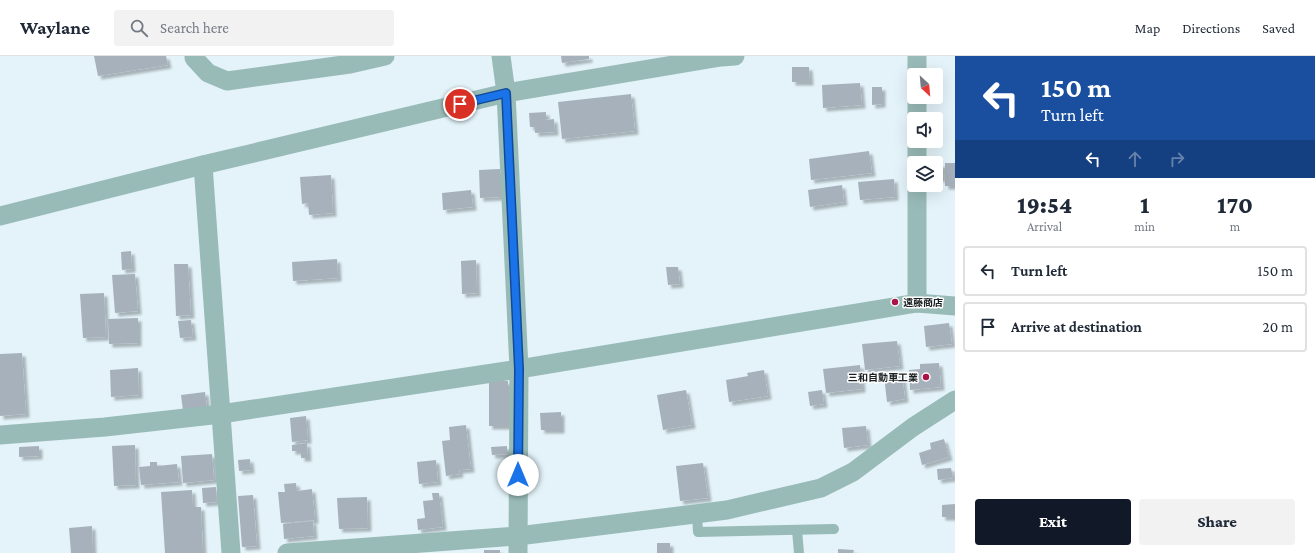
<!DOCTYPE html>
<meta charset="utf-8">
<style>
:root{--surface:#fff;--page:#f2f2f3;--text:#1f2937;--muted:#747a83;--line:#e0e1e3;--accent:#111827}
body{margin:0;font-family:"Crimson Pro","Noto Sans JP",serif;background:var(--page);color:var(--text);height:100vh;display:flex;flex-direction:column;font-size:15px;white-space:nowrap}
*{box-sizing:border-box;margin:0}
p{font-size:13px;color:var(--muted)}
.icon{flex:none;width:22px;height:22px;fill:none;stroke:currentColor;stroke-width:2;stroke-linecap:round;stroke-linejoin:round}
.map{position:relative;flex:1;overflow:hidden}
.sheet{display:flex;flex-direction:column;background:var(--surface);width:360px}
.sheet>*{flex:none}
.banner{background:#1a4fa0;color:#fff;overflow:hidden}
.needle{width:26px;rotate:154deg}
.tools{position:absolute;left:907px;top:12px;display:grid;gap:8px}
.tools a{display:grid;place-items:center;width:36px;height:36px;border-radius:4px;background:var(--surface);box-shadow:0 4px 16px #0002;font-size:20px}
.pin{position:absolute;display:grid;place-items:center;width:34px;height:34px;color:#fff;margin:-17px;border:2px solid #fff;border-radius:50%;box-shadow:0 1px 4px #0007}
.me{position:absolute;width:44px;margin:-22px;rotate:0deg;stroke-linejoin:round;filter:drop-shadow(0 0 3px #0008)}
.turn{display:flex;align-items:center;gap:14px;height:84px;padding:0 20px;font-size:18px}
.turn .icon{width:52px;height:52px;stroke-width:2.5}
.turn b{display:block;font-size:28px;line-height:34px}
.lanes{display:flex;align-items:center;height:38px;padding:0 20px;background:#0003;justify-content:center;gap:20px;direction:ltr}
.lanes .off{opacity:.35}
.eta{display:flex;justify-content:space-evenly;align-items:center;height:68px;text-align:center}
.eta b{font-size:24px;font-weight:800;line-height:28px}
.cta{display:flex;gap:8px;margin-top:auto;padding:8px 20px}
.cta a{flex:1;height:46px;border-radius:4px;background:var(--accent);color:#fff;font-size:16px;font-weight:800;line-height:46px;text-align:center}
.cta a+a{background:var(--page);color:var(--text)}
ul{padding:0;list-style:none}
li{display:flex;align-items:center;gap:12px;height:50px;margin:0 8px 6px;padding:0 12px;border:2px solid var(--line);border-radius:4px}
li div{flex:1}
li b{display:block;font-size:15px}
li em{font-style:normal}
header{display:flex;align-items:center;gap:24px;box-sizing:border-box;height:56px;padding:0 20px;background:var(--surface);border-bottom:1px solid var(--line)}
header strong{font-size:19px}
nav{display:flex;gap:22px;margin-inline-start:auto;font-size:14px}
.search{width:280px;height:36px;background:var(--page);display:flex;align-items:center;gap:10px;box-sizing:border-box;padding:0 14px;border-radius:4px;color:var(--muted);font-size:15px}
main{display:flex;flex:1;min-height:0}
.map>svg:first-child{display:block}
</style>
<header>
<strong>Waylane</strong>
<div class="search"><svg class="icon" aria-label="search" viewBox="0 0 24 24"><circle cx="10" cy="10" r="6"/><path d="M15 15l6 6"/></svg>Search here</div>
<nav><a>Map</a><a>Directions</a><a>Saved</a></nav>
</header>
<main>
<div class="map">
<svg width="955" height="497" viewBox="0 0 955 497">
<defs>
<filter id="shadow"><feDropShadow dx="3.5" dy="3.5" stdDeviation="1" flood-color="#0004"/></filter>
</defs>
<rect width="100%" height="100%" fill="#e3f3f9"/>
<g fill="#a7b1bc" filter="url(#shadow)">
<polygon points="94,0 166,0 168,9 98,20"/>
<polygon points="561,0 589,0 589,3 562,7"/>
<polygon points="792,11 809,11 810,26 792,26"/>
<polygon points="860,27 862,49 823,52 822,29"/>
<polygon points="872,31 882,31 882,48 872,49"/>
<polygon points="631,38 635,75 562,83 558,46"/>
<polygon points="546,56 546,64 554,63 555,76 535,77 535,71 530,71 529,57"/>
<polygon points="869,95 872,117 811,124 809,103"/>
<rect x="945" y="107" width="10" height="23"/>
<polygon points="936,108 943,108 942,123 936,122"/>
<polygon points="500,113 500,141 480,142 479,114"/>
<polygon points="331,119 333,157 309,159 308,147 302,148 300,121"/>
<polygon points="894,123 895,141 860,144 858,126"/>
<polygon points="842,129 844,146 810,151 808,134"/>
<polygon points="471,134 473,151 443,154 442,137"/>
<polygon points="131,195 132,213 122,214 121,196"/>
<polygon points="337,203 338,222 293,225 292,206"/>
<polygon points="476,204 477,237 462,238 461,205"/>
<polygon points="174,208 188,208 191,259 176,260"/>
<polygon points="666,211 678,211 680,228 668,229"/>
<polygon points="135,218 138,255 115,257 112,219"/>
<polygon points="104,237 106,281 83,282 80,238"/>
<polygon points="138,262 138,287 109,288 108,263"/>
<polygon points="191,264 193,281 180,282 178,265"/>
<polygon points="949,267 952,288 926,291 924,270"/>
<polygon points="897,285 900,310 865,314 862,288"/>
<polygon points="22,297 26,358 0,360 0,298"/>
<polygon points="939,307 941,331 910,334 909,314 920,313 920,308"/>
<polygon points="860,309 862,333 826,337 823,313"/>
<polygon points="138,312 139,339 111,341 110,314"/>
<polygon points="764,314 768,340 729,346 726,324 748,320 747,317"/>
<polygon points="902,318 905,343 887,346 884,320"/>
<rect x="489" y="325" width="19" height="45"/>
<polygon points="686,334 692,369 663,374 657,339"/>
<polygon points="822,334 824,348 810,350 808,336"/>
<polygon points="205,336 207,352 183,355 181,339"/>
<polygon points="561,356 561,374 541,374 540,357"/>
<polygon points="306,360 308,384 292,386 290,362"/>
<polygon points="466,369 471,413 459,414 460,418 446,420 442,385 450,384 449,371"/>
<polygon points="866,370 868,389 844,392 842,372"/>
<polygon points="944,383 949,401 922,409 919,397 931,393 930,387"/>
<polygon points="307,387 308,402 301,402 301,395 292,395 292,389"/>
<polygon points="135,389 136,429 114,430 112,390"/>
<polygon points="39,390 39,400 19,401 19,391"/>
<polygon points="507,390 507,398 492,399 491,391"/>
<polygon points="212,398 214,424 183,427 181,400"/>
<polygon points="250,403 251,414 239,415 238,404"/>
<polygon points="436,404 438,426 419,428 417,406"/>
<polygon points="150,406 157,406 157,410 177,408 179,426 141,429 139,411 150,410"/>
<polygon points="703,407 708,442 680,445 676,410"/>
<polygon points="951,412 953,422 938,424 937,413"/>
<polygon points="296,427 297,435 312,433 315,464 281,467 278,436 285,436 284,428"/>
<polygon points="216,431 217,446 203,447 202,432"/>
<polygon points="192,434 193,451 201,451 203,497 165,497 161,436"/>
<polygon points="432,437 439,437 443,471 418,474 417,463 425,462 423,445 433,444"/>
<polygon points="253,439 257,490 242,491 238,440"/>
<polygon points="367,441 368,472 339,473 337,442"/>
<polygon points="955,448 955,461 942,461 942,449"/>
<polygon points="313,465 314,480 284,483 283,468"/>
<polygon points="92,470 93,497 71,497 69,472"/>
<rect x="657" y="487" width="13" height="10"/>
<polygon points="838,493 854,494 853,497 838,497"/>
<rect x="484" y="494" width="16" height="3"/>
</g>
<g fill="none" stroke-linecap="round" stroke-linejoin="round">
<g stroke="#99bbb7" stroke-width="10">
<polyline points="697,458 698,476 834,473"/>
<polyline points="797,474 799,497"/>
</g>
<g stroke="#99bbb7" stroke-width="19">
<polyline points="194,0 194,2 208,17 227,25 350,8 385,0"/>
<polyline points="501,0 506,37 519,313 518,497"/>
<polyline points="917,19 917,0"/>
<polyline points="917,63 917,41"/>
<polyline points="917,107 917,85"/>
<polyline points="203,109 231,497"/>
<polyline points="0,160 203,109 506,37 721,1 735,0"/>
<polyline points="917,247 917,129"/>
<polyline points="0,379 105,371 221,358 519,313 917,247 955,250"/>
<polyline points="287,497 518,480 727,454 821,432 853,416 913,371 955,344"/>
</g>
</g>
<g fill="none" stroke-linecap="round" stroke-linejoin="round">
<defs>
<polyline id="route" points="460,48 506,37 519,313 518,419"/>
</defs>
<use href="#route" stroke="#114b97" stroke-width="10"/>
<use href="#route" stroke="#1a73e8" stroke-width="7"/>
</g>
<g fill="#a91549" stroke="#fff" stroke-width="1.5">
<circle cx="895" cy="246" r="4"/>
<circle cx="926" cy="321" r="4"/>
</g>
<g text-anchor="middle" stroke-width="3" stroke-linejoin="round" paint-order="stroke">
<g font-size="10" font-weight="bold" fill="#1a2022" stroke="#fff" text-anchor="start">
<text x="903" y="250">遠藤商店</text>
<text x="918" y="325" text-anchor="end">三和自動車工業</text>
</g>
</g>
</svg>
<div class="tools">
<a><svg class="needle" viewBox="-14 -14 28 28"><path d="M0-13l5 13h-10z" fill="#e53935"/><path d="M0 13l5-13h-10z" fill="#747a83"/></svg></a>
<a><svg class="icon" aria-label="sound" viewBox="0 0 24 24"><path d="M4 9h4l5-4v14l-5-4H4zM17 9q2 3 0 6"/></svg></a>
<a><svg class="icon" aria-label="layers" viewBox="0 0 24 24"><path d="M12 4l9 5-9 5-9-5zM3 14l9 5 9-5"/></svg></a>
</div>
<div class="pin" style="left:460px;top:48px;background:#d93025"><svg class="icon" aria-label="arrive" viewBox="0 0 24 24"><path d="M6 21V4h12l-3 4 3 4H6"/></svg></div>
<svg class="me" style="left:518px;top:419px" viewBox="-20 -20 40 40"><circle r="19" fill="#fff"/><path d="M0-13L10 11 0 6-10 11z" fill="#1a73e8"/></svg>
</div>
<section class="sheet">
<div class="banner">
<div class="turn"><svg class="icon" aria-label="left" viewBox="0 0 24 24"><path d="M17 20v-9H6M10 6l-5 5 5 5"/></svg><div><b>150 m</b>Turn left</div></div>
<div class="lanes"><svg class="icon" aria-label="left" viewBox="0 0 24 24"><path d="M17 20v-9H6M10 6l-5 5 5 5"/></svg><svg class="icon off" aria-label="ahead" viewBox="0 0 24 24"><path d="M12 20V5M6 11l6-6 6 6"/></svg><svg class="icon off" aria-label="right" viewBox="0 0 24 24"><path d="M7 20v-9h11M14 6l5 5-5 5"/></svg></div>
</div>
<div class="eta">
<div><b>19:54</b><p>Arrival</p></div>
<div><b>1</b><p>min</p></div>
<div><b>170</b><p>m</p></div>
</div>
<ul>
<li><svg class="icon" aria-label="left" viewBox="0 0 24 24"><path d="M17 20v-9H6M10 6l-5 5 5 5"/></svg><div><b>Turn left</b></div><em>150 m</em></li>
<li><svg class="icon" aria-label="arrive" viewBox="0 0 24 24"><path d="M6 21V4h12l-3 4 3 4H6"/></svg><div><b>Arrive at destination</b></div><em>20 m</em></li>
</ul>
<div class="cta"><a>Exit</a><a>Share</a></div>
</section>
</main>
